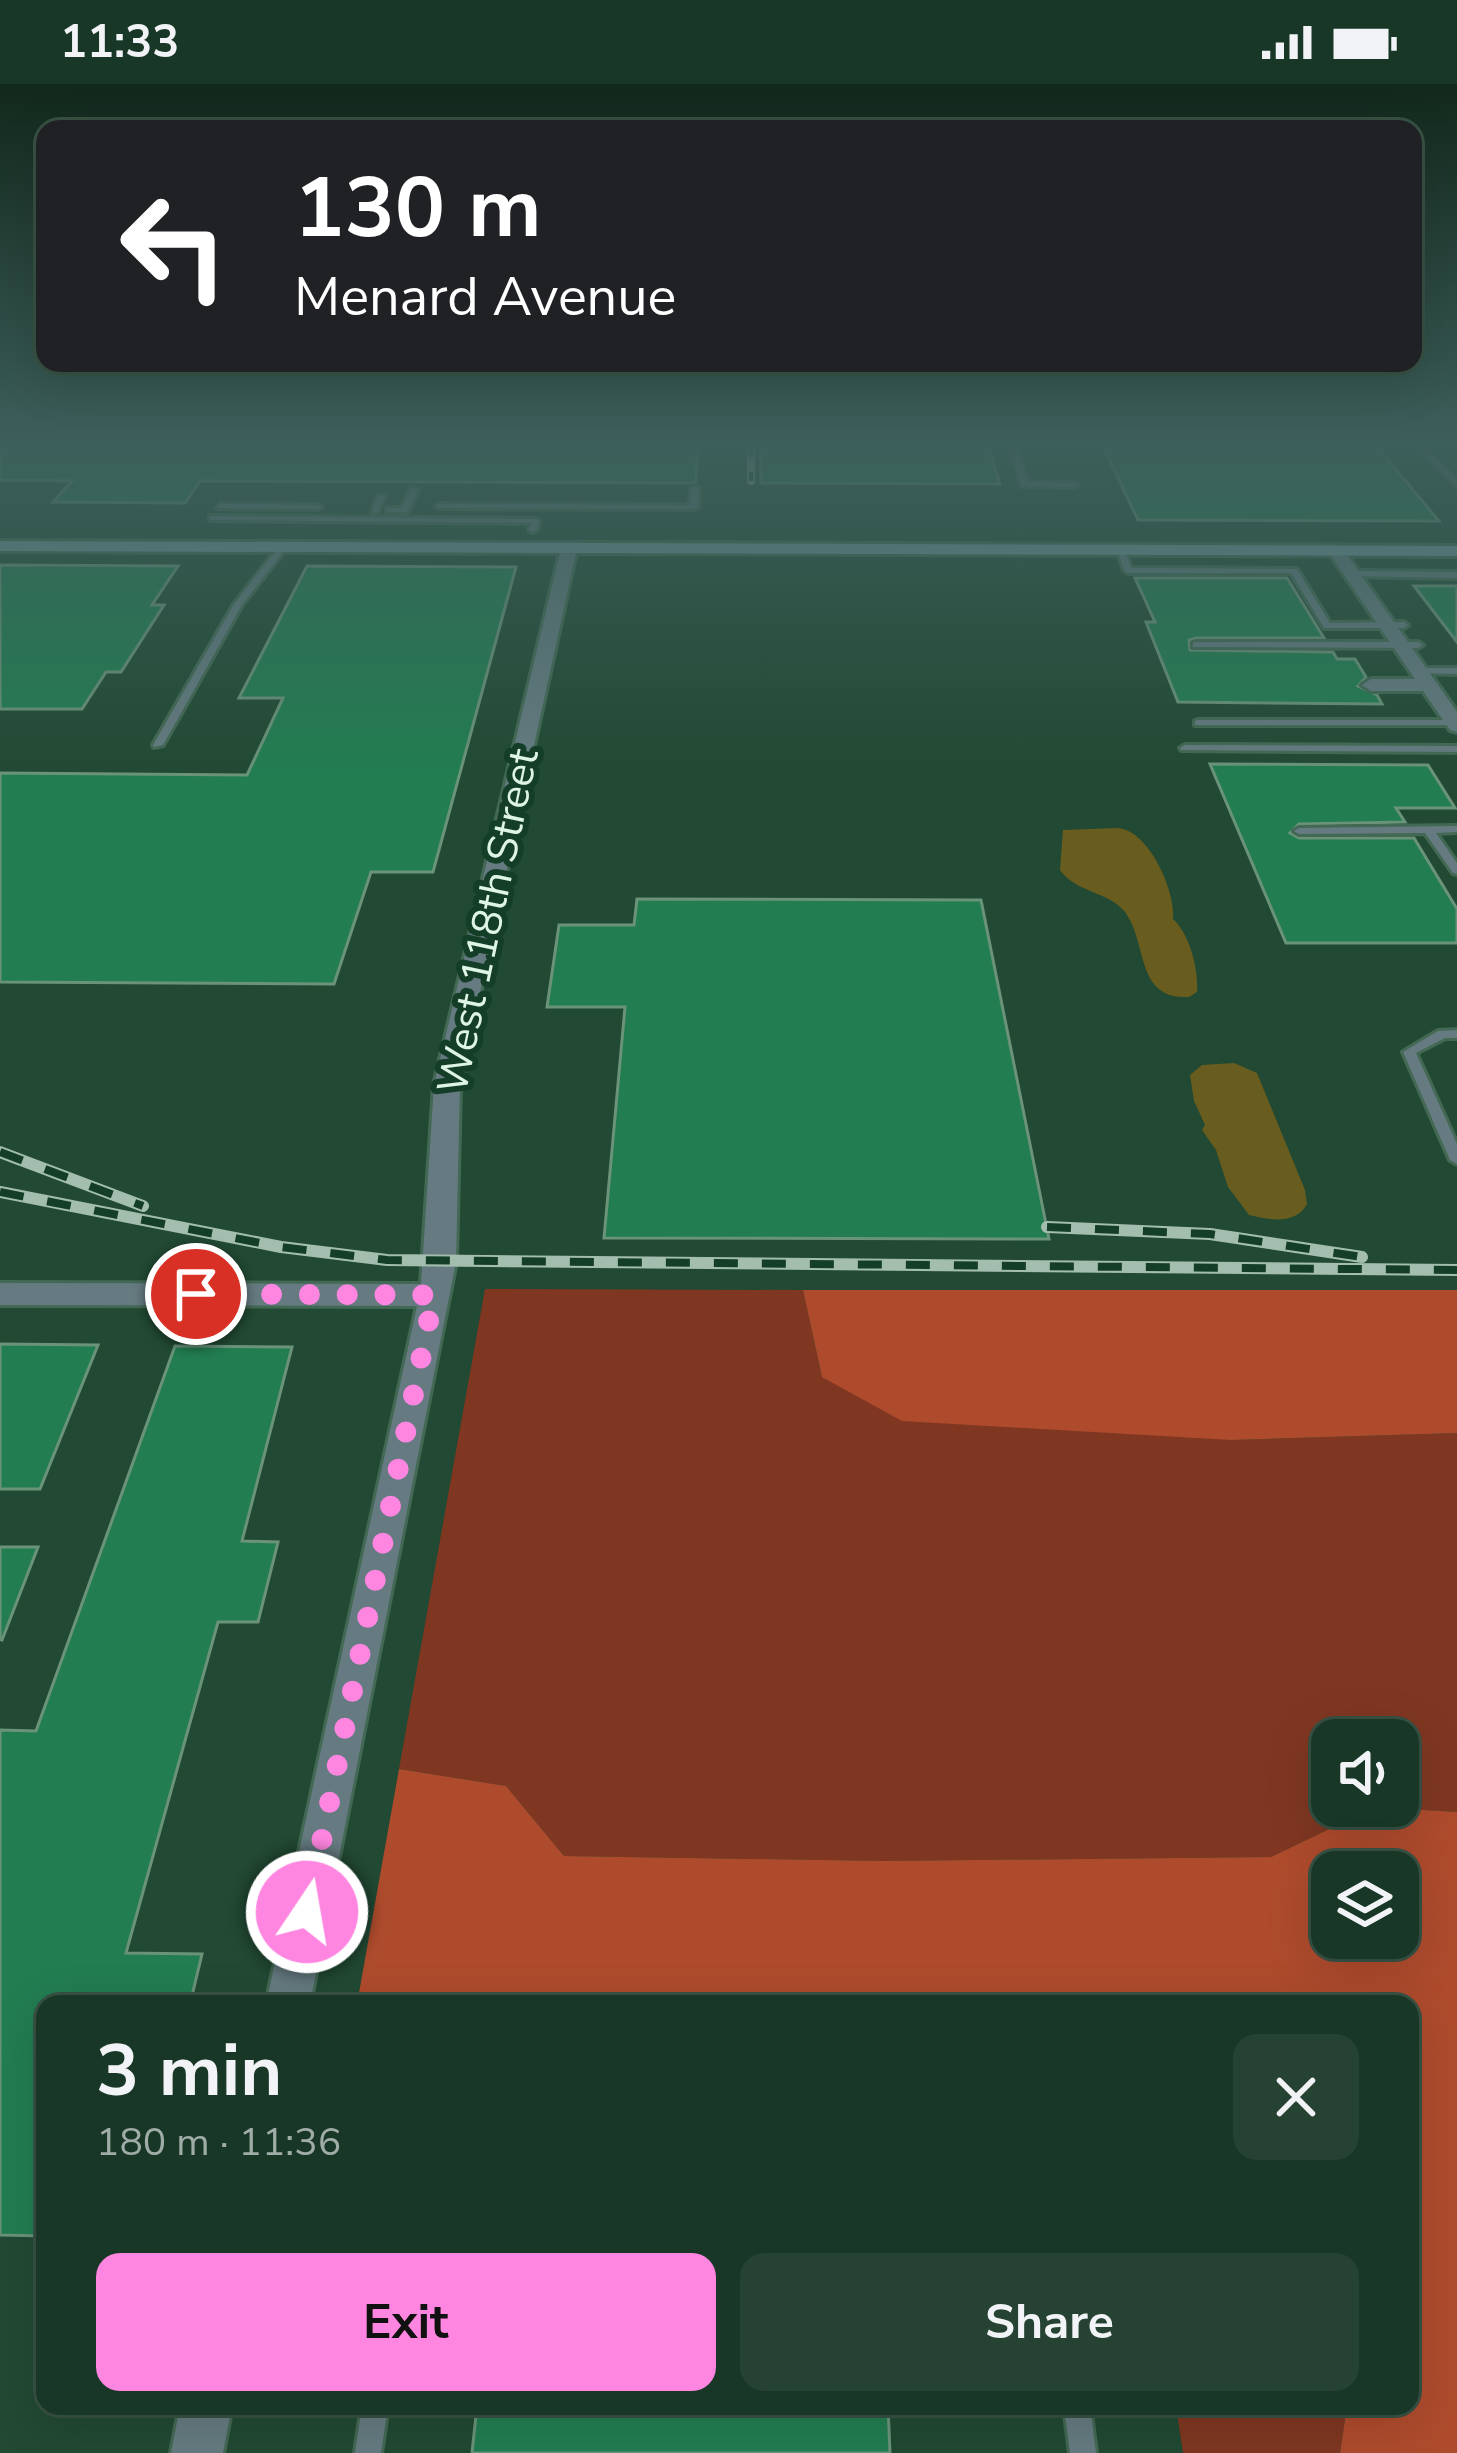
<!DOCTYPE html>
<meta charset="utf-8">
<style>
:root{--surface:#193726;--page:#264232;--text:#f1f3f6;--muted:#9faca7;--line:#375143;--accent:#fe85e0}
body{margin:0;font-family:"Nunito Sans",sans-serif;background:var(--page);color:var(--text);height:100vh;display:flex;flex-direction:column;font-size:45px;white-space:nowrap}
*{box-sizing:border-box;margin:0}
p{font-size:39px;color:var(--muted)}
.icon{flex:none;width:66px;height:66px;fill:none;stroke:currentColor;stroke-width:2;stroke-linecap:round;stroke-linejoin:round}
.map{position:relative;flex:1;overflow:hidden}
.side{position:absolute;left:36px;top:1911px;width:1383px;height:420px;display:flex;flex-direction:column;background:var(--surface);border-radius:24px;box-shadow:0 12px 48px #0002,0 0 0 3px var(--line)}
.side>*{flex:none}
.hud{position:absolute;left:36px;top:36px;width:1386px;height:252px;border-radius:24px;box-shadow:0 12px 48px #0002,0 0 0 3px var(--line);background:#202124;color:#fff;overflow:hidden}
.fabs{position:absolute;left:1311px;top:1635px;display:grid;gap:24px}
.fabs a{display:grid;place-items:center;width:108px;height:108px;border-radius:24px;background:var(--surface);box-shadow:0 12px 48px #0002,0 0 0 3px var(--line);font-size:60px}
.pin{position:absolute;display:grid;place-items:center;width:102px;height:102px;color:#fff;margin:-51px;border:6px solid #fff;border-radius:50%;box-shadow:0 3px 12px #0007}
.me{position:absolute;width:132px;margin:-66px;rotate:12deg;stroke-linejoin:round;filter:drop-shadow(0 0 9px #0008)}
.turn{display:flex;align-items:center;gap:42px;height:252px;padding:0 60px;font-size:54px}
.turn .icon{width:156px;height:156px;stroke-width:2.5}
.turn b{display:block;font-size:84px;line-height:102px}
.round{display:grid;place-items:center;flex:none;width:126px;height:126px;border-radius:24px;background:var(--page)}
.overview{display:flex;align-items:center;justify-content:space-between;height:204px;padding:0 60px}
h1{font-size:72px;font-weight:700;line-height:90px}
.action{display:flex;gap:24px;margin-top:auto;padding:24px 60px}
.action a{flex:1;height:138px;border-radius:24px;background:var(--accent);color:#111;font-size:48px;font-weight:700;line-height:138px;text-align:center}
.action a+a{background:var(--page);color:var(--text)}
.status{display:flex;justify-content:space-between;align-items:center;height:84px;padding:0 60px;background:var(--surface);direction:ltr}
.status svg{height:33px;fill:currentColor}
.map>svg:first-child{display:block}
</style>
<div class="status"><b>11:33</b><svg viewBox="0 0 49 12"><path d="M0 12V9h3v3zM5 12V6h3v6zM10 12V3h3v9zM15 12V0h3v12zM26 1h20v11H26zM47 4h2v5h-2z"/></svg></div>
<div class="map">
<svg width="1457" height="2369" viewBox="0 0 1457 2369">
<rect width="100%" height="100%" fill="#214933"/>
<g fill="#7f3721" fill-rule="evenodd">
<path d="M485,1205L803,1206L822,1293L1231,1356L1457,1349V1728L1375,1723L1271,1773L884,1777L564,1772L506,1702L399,1685ZM1332,1656H1398V1722H1332Z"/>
<polygon points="1176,2322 1347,2322 1340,2369 1183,2369"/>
</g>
<g fill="#ae4b2d" fill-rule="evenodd">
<polygon points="803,1206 1457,1206 1457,1349 1231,1356 902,1337 822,1293"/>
<path d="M399,1685L506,1702L564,1772L884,1777L1271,1773L1375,1723L1457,1728V2369H1340L1347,2322H1410V1920H357ZM1332,1788H1398V1854H1332Z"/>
</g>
<g fill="#685c1e">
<path d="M1118,744C1150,747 1176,809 1173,835C1189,849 1199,885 1197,908L1189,913C1135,916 1148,859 1125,828C1108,807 1076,809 1060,786L1063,746Z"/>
<path d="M1234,979L1257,989L1305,1106L1307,1120C1296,1141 1270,1136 1249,1131L1228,1103L1216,1066L1202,1046L1205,1041L1194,1017L1190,991L1202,981Z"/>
</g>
<g fill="#227d51" stroke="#6a937a" stroke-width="3">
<polygon points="0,358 698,358 696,398 692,399 200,397 185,419 53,418 72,397 0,396"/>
<polygon points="761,358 987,358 1000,400 761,399"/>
<polygon points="1101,358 1373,358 1439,437 1138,436"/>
<polygon points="0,481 178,482 152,521 164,521 121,588 106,588 82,625 0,625"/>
<polygon points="307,482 516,483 433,788 371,788 334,900 0,898 0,689 247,691 283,614 239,614"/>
<polygon points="1135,494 1287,494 1324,554 1196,554 1189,556 1190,566 1333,568 1337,575 1355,575 1366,593 1358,602 1377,611 1382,620 1178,618 1146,538 1155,538"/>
<polygon points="1414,502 1457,502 1457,558"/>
<polygon points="1210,680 1428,681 1455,724 1396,724 1405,738 1299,740 1290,749 1299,754 1414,754 1457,825 1457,859 1286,859"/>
<polygon points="637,815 981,816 1049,1155 604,1154 625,923 547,923 559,841 634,841"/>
<polygon points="0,1260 98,1261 40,1405 0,1405"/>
<polygon points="175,1262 292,1263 242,1457 278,1458 258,1538 218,1538 126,1869 202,1870 190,1920 45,1920 45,2152 0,2151 0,1646 36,1647"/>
<polygon points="0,1463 38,1463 2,1556 0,1555"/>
<polygon points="477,2322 888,2322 890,2369 472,2369"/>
</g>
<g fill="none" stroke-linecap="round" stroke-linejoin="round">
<defs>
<g id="lane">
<polygon points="1007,358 1015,358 1028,398 1074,399 1078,401 1074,403 1022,402"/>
<polygon points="1413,358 1420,358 1457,397 1457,403"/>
<polygon points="695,402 699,404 698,423 694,425 440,424 436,422 440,420 690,421 691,404"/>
<polygon points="411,404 418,406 408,428 387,428 387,424 402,424"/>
<polygon points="378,411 385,413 378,428 372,428"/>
<polygon points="220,420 318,421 322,423 318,425 217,424"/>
<polygon points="213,432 535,435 539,437 537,446 533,448 529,446 531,439 210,436 210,432"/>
<polygon points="280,461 287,463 242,521 163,661 154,663 153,661 234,520"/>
<polygon points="1121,464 1125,466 1131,484 1297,485 1330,539 1404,538 1408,541 1404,544 1324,544 1291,489 1128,489 1124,486 1117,466"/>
<polygon points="1353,487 1457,488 1457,494 1350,492 1349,490"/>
<polygon points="1196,558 1418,558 1423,561 1418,564 1193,563 1193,559"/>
<polygon points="1420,584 1457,584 1457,590 1417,589 1417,585"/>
<polygon points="1198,636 1455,636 1457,641 1195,641 1195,637"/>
<polygon points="1185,661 1457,662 1457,668 1181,666 1180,664"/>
<polygon points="1457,742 1457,748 1436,749 1457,779 1457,790 1453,789 1425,749 1299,750 1294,747 1299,744"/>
<polygon points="1457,946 1457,954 1445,954 1416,969 1457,1060 1457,1080 1450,1076 1403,968 1438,947"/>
<polygon points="362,2322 388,2322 381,2369 355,2369"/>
<polygon points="1064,2322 1090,2322 1096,2369 1070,2369"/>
</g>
<g id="street">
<polygon points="569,459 577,464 460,1001 456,1178 310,1920 266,1920 417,1222 0,1221 0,1199 421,1200 434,1001 561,464"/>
<polygon points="1330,464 1342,464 1457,628 1457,648 1450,646 1423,607 1371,607 1362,601 1371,595 1415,595 1328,467"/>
<polygon points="180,2322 232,2322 223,2369 171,2369"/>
</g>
<polygon id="secondary" points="0,457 1457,462 1457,472 0,467"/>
</defs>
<use href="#lane" stroke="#436853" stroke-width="6"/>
<use href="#street" stroke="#436853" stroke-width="6"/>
<use href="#secondary" stroke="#436853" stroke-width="6"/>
<use href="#lane" fill="#657b81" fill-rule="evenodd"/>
<use href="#street" fill="#657b81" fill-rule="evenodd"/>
<use href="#secondary" fill="#799ca6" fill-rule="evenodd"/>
<defs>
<polyline id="rail-far1" points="751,358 751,397"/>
<g id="rail">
<polyline points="0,1068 143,1122"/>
<polyline points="0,1108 281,1163 387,1176 1457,1186"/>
<polyline points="1047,1143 1210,1150 1362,1173"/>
</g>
</defs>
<use href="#rail-far1" stroke="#a3beae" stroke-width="8"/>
<use href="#rail" stroke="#a3beae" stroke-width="12"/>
<use href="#rail-far1" stroke="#153e29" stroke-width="4.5" stroke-dasharray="15" stroke-linecap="butt"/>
<use href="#rail" stroke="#153e29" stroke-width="8" stroke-dasharray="24" stroke-linecap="butt"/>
</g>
<linearGradient id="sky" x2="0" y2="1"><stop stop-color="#12281c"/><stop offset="0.52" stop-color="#3d5f5b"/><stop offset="1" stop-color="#3d5f5b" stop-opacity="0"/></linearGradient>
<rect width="1457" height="689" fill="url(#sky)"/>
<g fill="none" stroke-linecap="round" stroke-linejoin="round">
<polyline stroke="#fe85e0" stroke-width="21" stroke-dasharray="0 37.8" points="196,1210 434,1211 307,1828"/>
</g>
<g text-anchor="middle" stroke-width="12" stroke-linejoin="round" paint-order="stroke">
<g font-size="42" fill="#def4e6" stroke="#153e29">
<text transform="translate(487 837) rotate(-78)" y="15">West 118th Street</text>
</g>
</g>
</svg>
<div class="fabs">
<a><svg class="icon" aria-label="sound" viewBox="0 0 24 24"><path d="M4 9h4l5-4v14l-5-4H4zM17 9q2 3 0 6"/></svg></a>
<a><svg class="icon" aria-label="layers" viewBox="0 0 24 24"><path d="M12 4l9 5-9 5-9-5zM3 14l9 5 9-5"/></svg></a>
</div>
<div class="pin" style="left:196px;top:1210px;background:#d93025"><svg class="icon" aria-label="arrive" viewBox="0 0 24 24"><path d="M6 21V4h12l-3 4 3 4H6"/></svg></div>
<svg class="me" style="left:307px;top:1828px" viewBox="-20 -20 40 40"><circle r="17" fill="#fe85e0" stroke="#fff" stroke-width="3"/><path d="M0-11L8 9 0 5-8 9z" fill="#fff"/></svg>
<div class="hud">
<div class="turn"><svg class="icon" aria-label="left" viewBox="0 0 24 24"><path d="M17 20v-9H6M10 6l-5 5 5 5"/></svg><div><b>130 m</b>Menard Avenue</div></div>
</div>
<section class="side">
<div class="overview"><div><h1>3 min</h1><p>180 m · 11:36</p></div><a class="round"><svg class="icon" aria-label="close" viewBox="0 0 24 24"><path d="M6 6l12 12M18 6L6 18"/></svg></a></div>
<div class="action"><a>Exit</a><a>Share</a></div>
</section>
</div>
